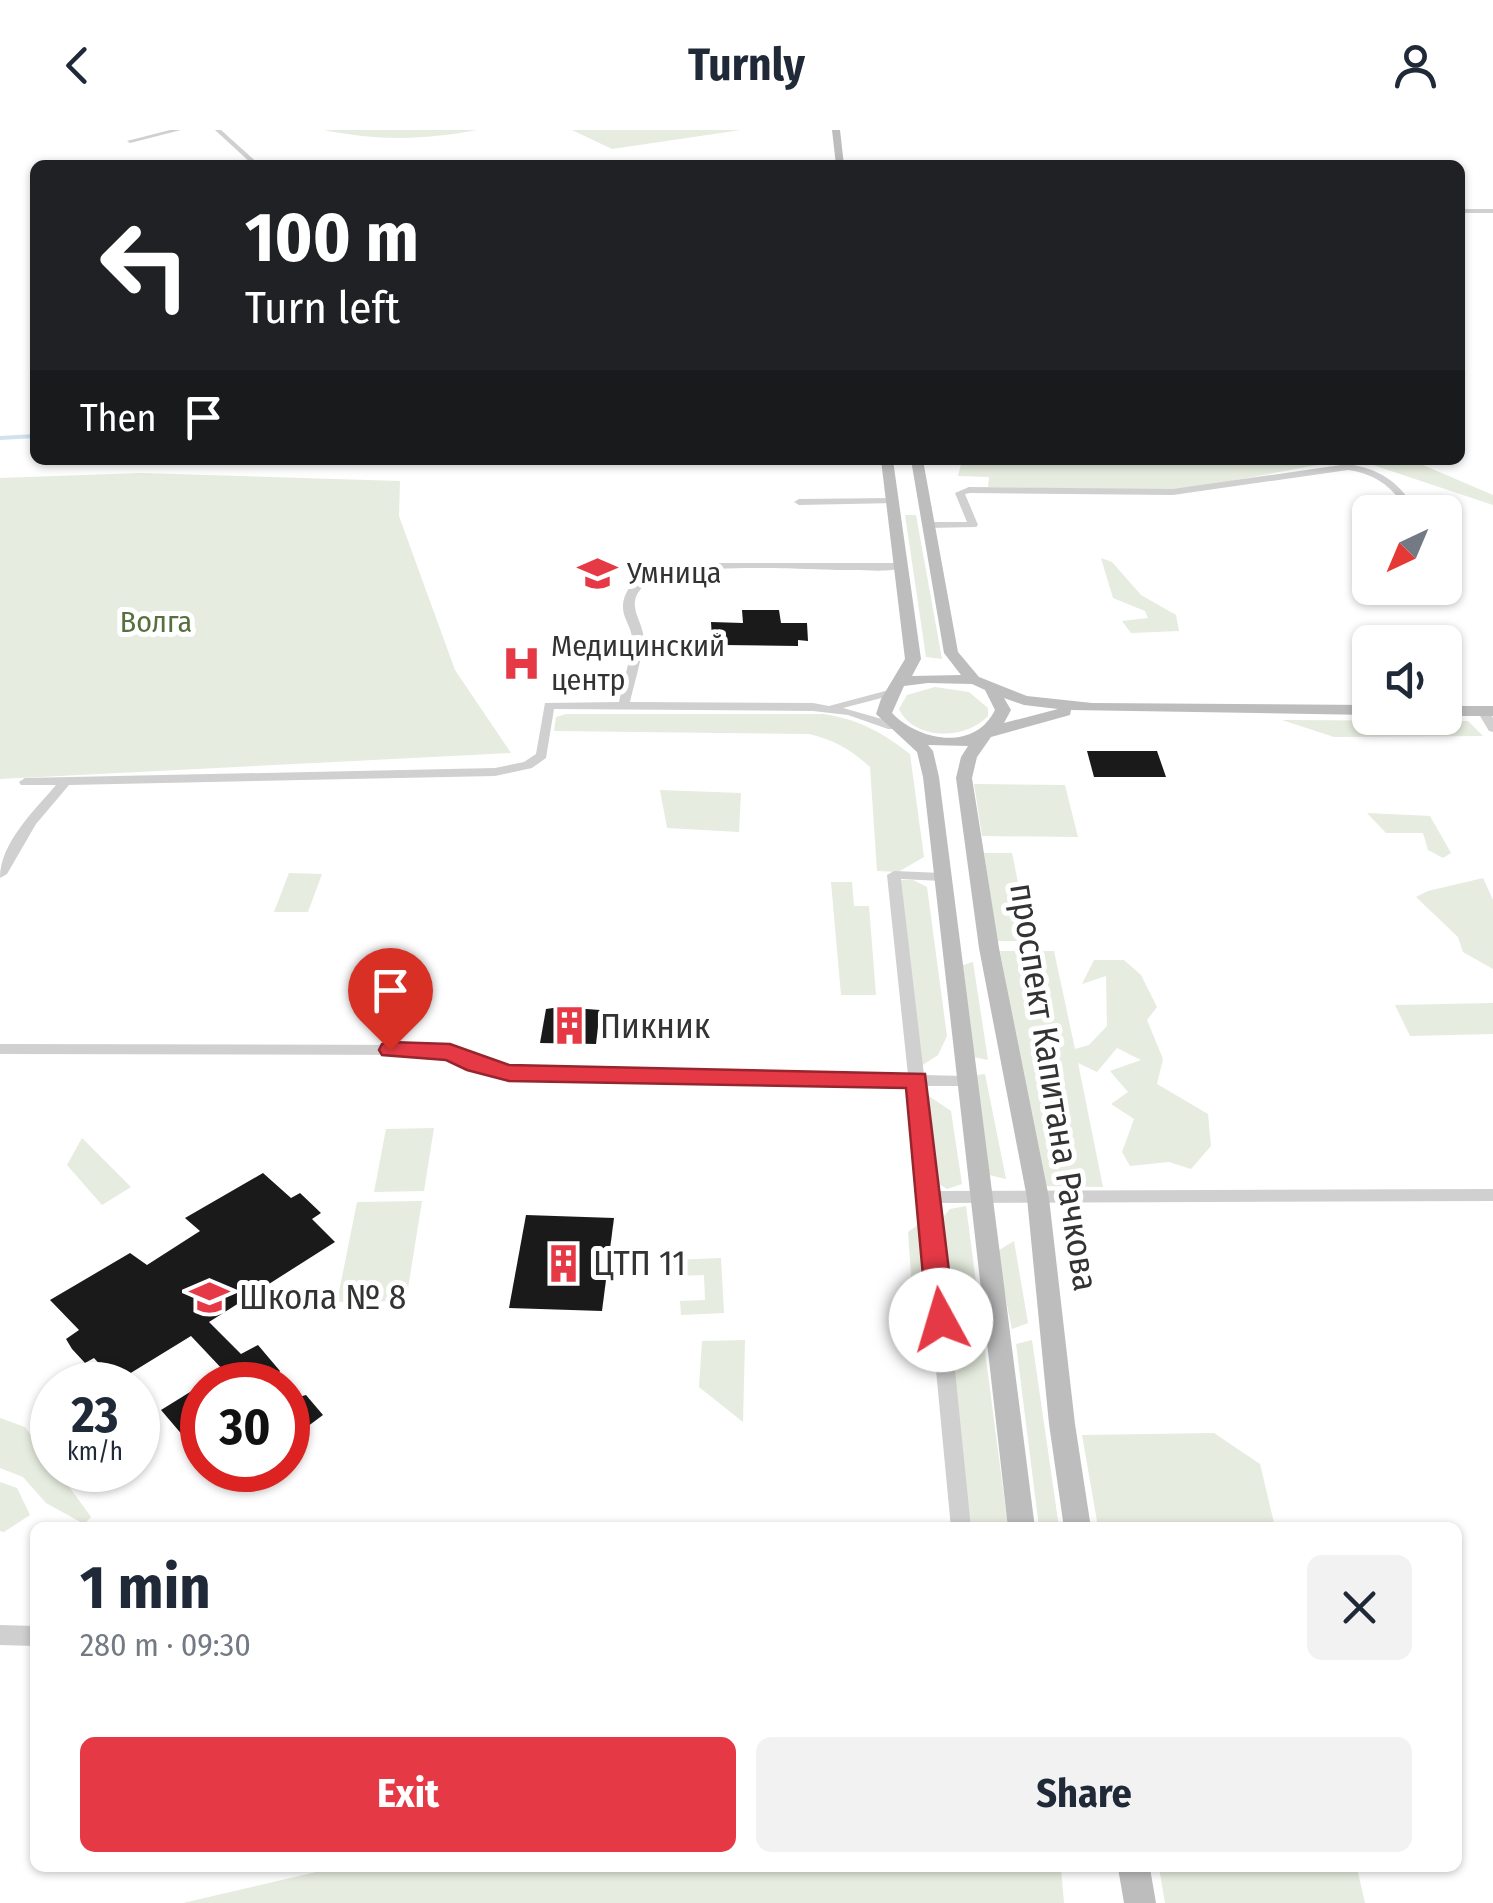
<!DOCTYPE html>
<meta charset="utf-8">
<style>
:root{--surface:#fff;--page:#f2f2f3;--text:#1f2937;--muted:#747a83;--accent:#e63946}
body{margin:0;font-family:"Fira Sans Condensed",sans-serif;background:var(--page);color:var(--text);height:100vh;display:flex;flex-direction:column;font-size:38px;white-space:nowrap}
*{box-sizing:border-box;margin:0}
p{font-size:32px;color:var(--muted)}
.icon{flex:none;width:55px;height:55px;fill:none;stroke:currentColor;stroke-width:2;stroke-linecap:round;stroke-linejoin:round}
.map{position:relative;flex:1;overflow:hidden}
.side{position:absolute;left:30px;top:1392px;width:1432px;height:350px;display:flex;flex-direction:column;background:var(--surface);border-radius:15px;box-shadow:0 2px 8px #0004}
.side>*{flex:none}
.guide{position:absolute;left:30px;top:30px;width:1435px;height:305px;border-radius:15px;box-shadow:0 2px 8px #0004;background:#202124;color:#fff;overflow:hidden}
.needle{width:65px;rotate:224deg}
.tools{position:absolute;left:1352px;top:365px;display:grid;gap:20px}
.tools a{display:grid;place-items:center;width:110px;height:110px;border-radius:15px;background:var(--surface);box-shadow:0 2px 8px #0004;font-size:50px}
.speed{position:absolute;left:30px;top:1232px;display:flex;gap:20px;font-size:50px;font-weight:700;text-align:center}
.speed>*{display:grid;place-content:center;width:130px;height:130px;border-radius:50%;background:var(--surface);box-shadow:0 2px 8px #0004;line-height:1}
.speed small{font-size:25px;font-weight:400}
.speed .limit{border:15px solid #d22;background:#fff;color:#111}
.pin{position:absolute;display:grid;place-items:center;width:85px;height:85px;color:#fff;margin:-102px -42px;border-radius:50% 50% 50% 0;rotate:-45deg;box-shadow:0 0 10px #0007}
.pin .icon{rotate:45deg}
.me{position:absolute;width:110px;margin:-55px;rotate:354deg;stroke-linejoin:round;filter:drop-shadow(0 0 8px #0008)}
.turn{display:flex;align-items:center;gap:35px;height:210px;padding:0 50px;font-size:45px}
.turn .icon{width:130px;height:130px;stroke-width:2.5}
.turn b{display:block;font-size:70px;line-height:85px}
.then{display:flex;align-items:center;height:95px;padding:0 50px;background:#0003;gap:20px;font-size:38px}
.round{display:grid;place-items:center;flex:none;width:105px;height:105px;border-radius:15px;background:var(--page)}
.headline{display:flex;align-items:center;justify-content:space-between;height:170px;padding:0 50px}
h1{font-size:60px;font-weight:700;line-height:75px}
.primary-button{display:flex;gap:20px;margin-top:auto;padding:20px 50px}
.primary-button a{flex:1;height:115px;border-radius:15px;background:var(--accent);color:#fff;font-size:40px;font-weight:700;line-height:115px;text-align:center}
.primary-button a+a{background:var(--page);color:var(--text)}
header{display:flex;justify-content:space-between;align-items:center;height:130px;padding:0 50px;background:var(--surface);font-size:45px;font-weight:700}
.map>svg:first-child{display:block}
</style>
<header><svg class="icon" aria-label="back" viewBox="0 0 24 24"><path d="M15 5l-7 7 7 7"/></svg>Turnly<svg class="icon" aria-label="person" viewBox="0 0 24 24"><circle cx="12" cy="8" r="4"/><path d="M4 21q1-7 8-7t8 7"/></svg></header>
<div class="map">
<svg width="1493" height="1773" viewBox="0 0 1493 1773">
<rect width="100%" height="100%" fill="#fff"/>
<g fill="#e6ecdf">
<path d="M324,0H477C424,10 378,11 324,0Z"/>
<polygon points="572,0 741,0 612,19"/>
<polygon points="962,330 1427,330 1416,332 1493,365 1493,375 1364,332 1334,332 1177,361 988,357 989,347 958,346"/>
<polygon points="142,343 400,351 399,386 455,540 511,623 0,649 0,348"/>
<polygon points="905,385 916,385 942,529 926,527"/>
<polygon points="1101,428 1112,432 1141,465 1176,485 1179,501 1131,503 1122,491 1148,488 1145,481 1113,468"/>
<path d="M935,557L969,562L988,578V586C966,610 914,611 899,579L907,565Z"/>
<path d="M566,584H823C858,589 882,602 910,624L924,727L898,742L877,741L870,637C850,619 834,610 809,604L554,601L556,587Z"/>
<polygon points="1282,590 1468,591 1483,606 1334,607"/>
<polygon points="974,654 1065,655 1078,707 982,706"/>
<polygon points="660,660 741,663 739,702 667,698"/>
<polygon points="1367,683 1430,686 1451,723 1443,728 1428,720 1423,703 1386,703"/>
<polygon points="984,723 1012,723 1030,811 997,811"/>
<polygon points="289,743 322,744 308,782 274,782"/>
<polygon points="1483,748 1493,770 1493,839 1463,822 1458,807 1416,767 1428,761"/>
<polygon points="901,750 913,750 927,757 947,906 938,925 921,936"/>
<polygon points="831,752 852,752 854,776 869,776 876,865 841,865"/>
<polygon points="1000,821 1054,821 1075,919 1089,915 1107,896 1106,846 1082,854 1094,830 1124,830 1141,845 1157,877 1147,890 1163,929 1157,954 1208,984 1211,1016 1191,1039 1169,1032 1130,1036 1122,1022 1134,989 1111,974 1128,962 1110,941 1141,930 1117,918 1097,942 1078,933 1103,1057 1042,1056"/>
<polygon points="973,832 988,930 973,927 963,835"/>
<polygon points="1493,873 1493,904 1410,906 1395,875"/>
<polygon points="985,944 1006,1049 989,1045 976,945"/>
<polygon points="923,962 951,981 962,1054 947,1059 934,1051"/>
<polygon points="434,998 424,1061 374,1062 386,999"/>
<polygon points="82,1008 131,1057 102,1075 67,1035"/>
<polygon points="422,1071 406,1171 337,1172 357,1072"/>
<polygon points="966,1076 1008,1397 970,1397 938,1093 950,1079"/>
<polygon points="922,1092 926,1173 913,1172 908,1102"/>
<polygon points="1014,1111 1028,1193 1012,1199 996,1122"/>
<polygon points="721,1128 724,1183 681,1185 680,1171 705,1170 704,1145 674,1146 674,1130"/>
<polygon points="745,1210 743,1292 699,1257 702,1211"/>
<polygon points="1032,1210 1059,1397 1039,1397 1016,1214"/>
<polygon points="0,1288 25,1297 52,1334 52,1340 57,1340 91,1387 84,1394 46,1373 23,1347 0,1338"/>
<polygon points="1214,1303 1260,1334 1275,1397 1098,1397 1082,1305"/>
<polygon points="0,1352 17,1358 30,1385 4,1402 0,1401"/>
<polygon points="333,1738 1061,1738 1064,1773 183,1773"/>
<polygon points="1159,1738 1357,1738 1365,1773 1165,1773"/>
</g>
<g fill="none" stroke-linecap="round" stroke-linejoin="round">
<g stroke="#cfe2ee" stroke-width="4">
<polyline points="0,308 35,306"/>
<polyline points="812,330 856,332"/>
<polyline points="956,332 998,330"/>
</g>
</g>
<g fill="#1a1a1a">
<polygon points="742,480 779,480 781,493 807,493 808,511 798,510 798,516 724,515 724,509 712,508 711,492 743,493"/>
<polygon points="1087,621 1157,621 1166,647 1094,647"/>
<polygon points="560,877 600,880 596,914 540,913 546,879"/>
<polygon points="263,1043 291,1068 300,1063 321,1083 312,1089 335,1112 209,1192 241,1224 258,1215 280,1241 275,1247 282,1255 202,1255 202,1328 161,1280 224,1241 191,1206 116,1252 94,1228 85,1233 72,1219 66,1209 79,1200 50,1170 130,1123 147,1135 200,1101 185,1088"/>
<polygon points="526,1085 614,1088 602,1181 509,1178"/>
<polygon points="306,1265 323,1285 288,1311 288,1270"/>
<polygon points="228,1340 277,1340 249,1362"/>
</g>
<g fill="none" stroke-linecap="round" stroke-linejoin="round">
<g fill="#d0d0d0" fill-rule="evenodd">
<polygon points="170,0 181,0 130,13 127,11"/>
<polygon points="215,0 221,0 260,35 253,35"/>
<rect x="1460" y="79" width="33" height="4"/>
<path d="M1348,334C1379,339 1396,350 1414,376L1406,378C1390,355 1375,344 1348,340L1173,365L970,363L965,364L978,395L976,397L928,398L923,395L928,392H967L955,363L969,357L1173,359Z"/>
<polygon points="893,368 896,369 896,373 799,375 794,372 799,369"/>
<path d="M708,433H901L906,436C892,443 870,440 853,440C811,441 665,427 640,460C628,475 640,488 643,503C645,520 634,554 630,572L813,573L829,576L889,560L893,561V565L843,578L896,593V599H888L848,585L813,581L554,579L546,628L532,638L495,646L69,655L36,694L7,744L0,748C0,713 34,681 56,655H21L19,652L25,648L495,638L524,632L536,624L545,573L619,572C623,552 631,529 632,509C632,498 623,488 623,478C623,439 680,436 708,433Z"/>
<polygon points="1483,577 1487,578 1493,588 1493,602 1489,601 1477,581"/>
<polygon points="894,741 942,743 949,747 942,751 901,749 924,945 964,946 972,951 964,956 925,956 937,1061 1493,1059 1493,1071 938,1073 971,1398 951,1398 909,956 509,948 449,929 429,925 0,924 0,914 429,915 455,920 509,938 908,945 887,745"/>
<polygon points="0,1495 35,1496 35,1516 0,1515"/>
</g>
<g fill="#bdbdbd" fill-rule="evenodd">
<polygon points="832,0 840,0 844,35 836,35"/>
<path d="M881,330H893L921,529L912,546L961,545L944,523L911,330H923L958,522L979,547L1027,566L1092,573L1370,575V585L1071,580L1070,585L991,607L977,627L972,648L999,818L1049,1068L1075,1294L1091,1398H1064L1049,1294L1027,1068L979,818L956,648L961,627L968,616L928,615L933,621L939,647L1035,1398H1008L923,647L917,622L876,584L881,569L905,529ZM928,553L972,554L985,560L995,580C975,621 920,612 892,583L904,556ZM1004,568L1024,575L1058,579L1004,593L1011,580Z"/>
<rect x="1445" y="576" width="48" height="10"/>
<polygon points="1118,1738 1150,1738 1156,1773 1124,1773"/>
</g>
</g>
<polygon fill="#e63946" stroke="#96252e" stroke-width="2.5" points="390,912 450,914 509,935 925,944 955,1190 951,1198 941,1202 932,1198 927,1190 906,958 509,951 467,940 446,930 382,925 379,920 382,914"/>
<defs>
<symbol id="school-bare" viewBox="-9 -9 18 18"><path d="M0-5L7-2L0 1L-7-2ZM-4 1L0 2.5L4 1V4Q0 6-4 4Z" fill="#e63946" stroke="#fff" stroke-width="2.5" paint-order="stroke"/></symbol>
<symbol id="hospital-bare" viewBox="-9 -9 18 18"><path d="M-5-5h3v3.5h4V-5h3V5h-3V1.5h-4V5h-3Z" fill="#e63946" stroke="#fff" stroke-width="2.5" paint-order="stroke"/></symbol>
<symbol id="building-bare" viewBox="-9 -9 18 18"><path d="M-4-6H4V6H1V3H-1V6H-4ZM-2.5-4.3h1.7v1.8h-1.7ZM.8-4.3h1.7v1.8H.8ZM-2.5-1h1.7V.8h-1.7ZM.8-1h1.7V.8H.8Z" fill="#e63946" stroke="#fff" stroke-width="2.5" paint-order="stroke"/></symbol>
</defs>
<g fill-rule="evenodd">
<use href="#school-bare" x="570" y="416" width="55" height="55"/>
<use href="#hospital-bare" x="494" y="506" width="55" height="55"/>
<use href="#building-bare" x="542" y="868" width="55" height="55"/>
<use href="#building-bare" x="536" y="1106" width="55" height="55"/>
<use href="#school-bare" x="182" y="1140" width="55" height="55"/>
</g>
<g text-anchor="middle" stroke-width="10" stroke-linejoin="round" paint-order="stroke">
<g font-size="30" fill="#333" stroke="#fff" text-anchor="start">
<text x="627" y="453">Умница</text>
<text x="551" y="526">Медицинский<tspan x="551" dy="34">центр</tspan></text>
</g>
<g font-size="30" fill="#56703f" stroke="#fff">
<text x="156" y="502">Волга</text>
</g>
<g font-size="35" fill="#333" stroke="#fff" text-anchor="start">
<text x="600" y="908">Пикник</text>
<text x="593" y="1145">ЦТП 11</text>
<text x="239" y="1179">Школа № 8</text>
</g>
<g font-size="35" fill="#333" stroke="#fff">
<text transform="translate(1054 957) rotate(81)" y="12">проспект Капитана Рачкова</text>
</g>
</g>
</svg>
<div class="tools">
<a><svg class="needle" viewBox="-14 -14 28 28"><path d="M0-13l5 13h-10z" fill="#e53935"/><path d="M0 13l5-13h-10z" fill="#747a83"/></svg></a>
<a><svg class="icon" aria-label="sound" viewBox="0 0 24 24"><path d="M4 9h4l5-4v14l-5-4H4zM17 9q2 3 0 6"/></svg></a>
</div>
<div class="speed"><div>23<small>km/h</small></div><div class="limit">30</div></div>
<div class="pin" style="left:390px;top:920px;background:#d93025"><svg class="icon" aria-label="arrive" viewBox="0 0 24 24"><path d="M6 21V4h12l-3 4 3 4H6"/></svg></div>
<svg class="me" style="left:941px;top:1190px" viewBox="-20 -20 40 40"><circle r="19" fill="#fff"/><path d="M0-13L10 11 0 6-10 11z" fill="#e63946"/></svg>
<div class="guide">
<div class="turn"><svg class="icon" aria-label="left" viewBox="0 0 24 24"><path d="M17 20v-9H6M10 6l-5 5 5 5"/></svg><div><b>100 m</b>Turn left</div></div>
<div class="then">Then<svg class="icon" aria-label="arrive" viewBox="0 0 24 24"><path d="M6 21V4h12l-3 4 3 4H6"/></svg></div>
</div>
<section class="side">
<div class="headline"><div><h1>1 min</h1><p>280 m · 09:30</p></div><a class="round"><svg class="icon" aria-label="close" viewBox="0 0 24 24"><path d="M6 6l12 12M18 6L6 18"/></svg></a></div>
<div class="primary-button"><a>Exit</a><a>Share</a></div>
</section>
</div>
